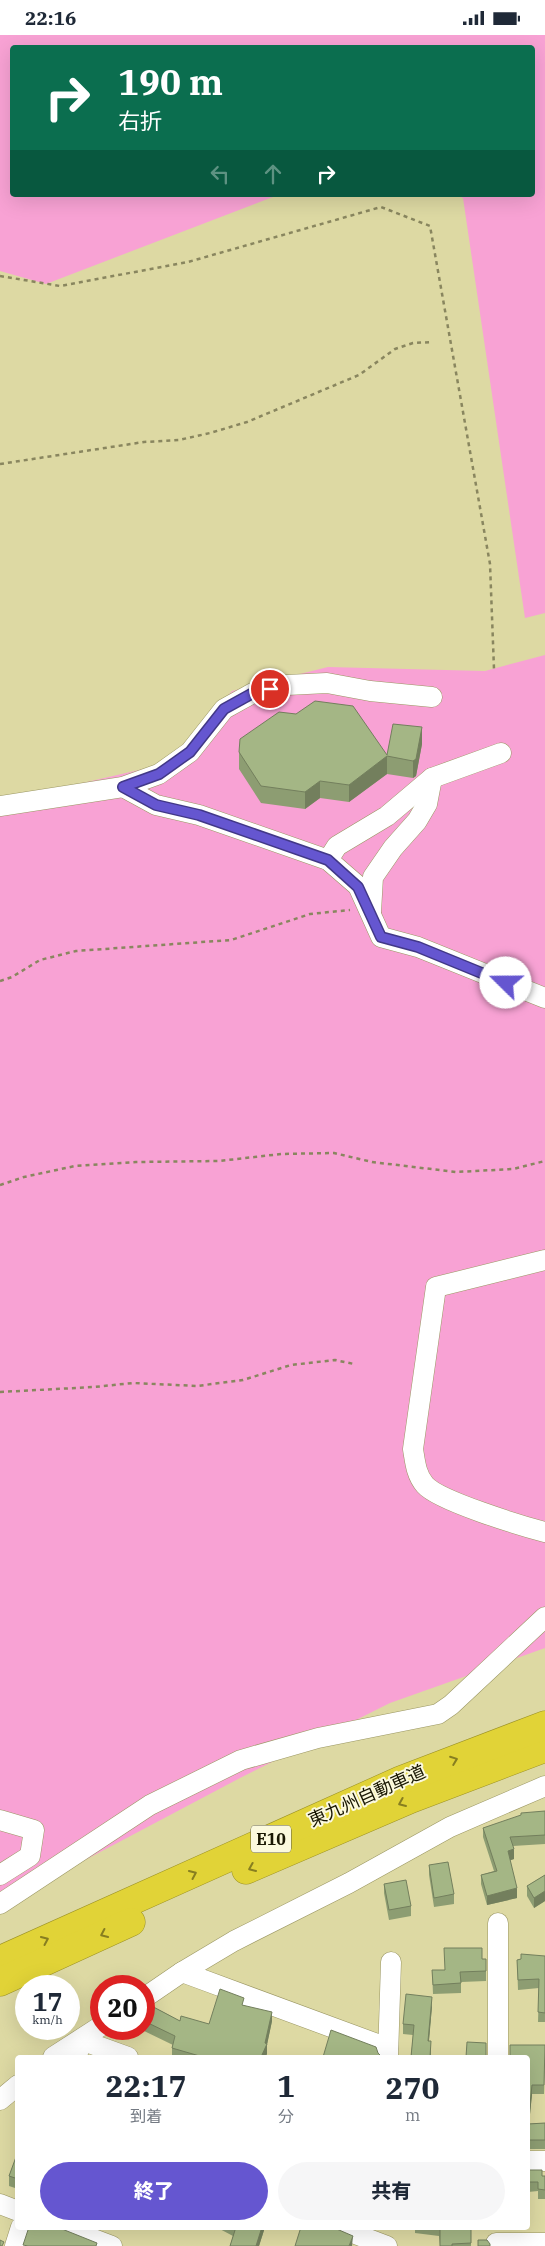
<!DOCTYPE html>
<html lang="ja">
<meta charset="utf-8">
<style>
:root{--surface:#fff;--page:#f6f6f7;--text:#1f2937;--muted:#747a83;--accent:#6556d0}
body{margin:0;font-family:"IBM Plex Serif","Noto Sans JP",serif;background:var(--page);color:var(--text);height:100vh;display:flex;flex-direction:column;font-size:19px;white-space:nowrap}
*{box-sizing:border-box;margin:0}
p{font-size:16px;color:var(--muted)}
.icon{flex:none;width:28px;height:28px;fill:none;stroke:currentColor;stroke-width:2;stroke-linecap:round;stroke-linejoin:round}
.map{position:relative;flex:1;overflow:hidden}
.details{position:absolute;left:15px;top:2020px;width:515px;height:175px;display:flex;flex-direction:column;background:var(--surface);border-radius:5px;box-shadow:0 5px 20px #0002}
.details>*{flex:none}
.guide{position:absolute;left:10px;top:10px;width:525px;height:152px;border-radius:5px;box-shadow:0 5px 20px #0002;background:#0b6e4f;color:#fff;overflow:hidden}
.speed{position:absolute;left:15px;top:1940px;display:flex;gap:10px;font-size:25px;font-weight:700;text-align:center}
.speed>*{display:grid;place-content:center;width:65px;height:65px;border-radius:50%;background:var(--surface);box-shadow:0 5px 20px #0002;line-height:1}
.speed small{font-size:12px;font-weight:400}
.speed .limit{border:8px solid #d22;background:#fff;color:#111}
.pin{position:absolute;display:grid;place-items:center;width:42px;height:42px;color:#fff;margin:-21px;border:2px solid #fff;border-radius:50%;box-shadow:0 1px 5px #0007}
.me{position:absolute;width:55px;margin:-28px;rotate:292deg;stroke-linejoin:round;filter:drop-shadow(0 0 4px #0008)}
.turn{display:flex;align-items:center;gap:18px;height:105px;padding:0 25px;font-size:22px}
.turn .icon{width:65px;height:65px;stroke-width:2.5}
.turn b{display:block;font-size:35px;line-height:42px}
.lanes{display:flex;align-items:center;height:48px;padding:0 25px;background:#0003;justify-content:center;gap:25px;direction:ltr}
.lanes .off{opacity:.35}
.eta{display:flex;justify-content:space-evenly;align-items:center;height:85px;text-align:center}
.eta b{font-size:30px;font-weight:800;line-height:35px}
.cta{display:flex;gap:10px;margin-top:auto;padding:10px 25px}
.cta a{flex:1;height:58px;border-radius:30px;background:var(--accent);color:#fff;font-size:20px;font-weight:800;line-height:58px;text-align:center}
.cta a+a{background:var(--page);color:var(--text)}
.status{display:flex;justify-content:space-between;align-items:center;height:35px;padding:0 25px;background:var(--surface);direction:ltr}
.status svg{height:14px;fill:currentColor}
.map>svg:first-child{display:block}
</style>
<div class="status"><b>22:16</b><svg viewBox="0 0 49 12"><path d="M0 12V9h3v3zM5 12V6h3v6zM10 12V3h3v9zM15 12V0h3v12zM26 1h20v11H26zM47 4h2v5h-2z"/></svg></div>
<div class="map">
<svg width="545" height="2211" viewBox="0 0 545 2211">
<rect width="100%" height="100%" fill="#ddd9a3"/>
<g fill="#f8a2d4">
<polygon points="0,0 545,0 545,578 525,583 463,163 456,160 532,160 532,12 12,12 12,160 278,160 46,249 0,236"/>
<polygon points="545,620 545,1613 390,1668 240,1743 36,1851 0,1860 0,767 152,732 177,716 232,656 328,632 485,636"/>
</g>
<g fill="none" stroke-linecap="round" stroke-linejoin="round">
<defs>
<g id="minor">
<polyline points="123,752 156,770 199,780 328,825 358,851 381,902 418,912 545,963"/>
<polyline points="0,771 123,752 159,739 190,717 224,674 253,658 287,650 327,648 370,656 432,662"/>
<polyline points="328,825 337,811 387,781 432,743 501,718"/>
<polyline points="371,877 373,842 393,813 417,786 427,769 432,743"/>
<path d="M545,1225L436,1252L413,1414C415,1426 416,1440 425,1450C439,1466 522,1491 545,1497"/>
<polyline points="0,1785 34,1795 30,1821 0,1840"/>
<polyline points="0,1869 150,1770 241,1725 318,1703 438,1679 451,1670 545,1582"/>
<polyline points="182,1937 388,2013"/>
<polyline points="144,1963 182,1937 234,1906 349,1848 450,1792 545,1751"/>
<polyline points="53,2022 101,1991"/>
<polyline points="77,2022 81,2005 128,2022"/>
<polyline points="388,2022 391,1927"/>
<polyline points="498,2022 498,1888"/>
<polyline points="0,2065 18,2050"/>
<polyline points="528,2126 545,2126"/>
<polyline points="0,2169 18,2176"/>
<polyline points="62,2192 112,2211"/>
<polyline points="337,2192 387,2211"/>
<polyline points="496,2208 545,2208"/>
<polyline points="15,2211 21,2192"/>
</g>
<g id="highway">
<polyline points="246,1835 411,1764 545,1713"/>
<polyline points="0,1925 401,1745 545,1690"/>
<polyline points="0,1947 131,1887"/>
</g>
</defs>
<use href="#minor" stroke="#9a9662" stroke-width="21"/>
<use href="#highway" stroke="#9b9125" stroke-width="29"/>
<g stroke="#89865f" stroke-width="2.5" stroke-dasharray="4 4" stroke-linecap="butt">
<polyline points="0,241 60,251 188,227 381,172 430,191 490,529 494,634"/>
<polyline points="0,429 144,407 179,405 210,398 247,387 359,340 395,314 413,308 433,307"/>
<polyline points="0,946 12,942 40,925 76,916 231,905 310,879 350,875"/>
<polyline points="0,1150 24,1142 75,1131 136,1127 219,1126 281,1119 334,1118 372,1127 456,1137 513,1134 545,1126"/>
<polyline points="0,1357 94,1352 133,1348 197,1351 243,1345 291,1330 335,1325 354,1329"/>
</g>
<use href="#minor" stroke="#fff" stroke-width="20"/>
<use href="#highway" stroke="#e1d337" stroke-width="28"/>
</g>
<g fill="#8d9d72">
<polygon points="422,709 416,741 413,743 387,739 349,767 320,763 305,774 261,768 239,734 239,717 387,720"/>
<polygon points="545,1776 545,1809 513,1811 514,1824 510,1825 517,1863 487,1870 481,1849 481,1840 494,1836 483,1802 483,1793"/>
<polygon points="429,1830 454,1859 454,1869 434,1872 429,1840"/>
<polygon points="545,1840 545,1866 534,1873 527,1861 527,1851"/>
<polygon points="384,1849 411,1871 411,1881 389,1885 384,1858"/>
<polygon points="545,1921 545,1987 538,1987 539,1953 518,1955 517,1925"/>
<polygon points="482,1924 486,1924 486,1946 461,1947 461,1958 433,1959 432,1935 444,1935"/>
<polygon points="144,1967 180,1986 209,1989 244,1970 272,1986 267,2009 267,2019 265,2022 172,2022 172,2013 173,2010 140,1994 144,1994"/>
<polygon points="432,1971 429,2006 431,2016 431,2022 411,2022 413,2000 403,1999 403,1989"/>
<polygon points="528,2022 545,2025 544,2059 532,2059 529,2089 545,2088 545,2114 528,2114"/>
<polygon points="18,2122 18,2154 9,2151 9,2141"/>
<polygon points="528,2135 542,2141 545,2141 545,2164 538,2164 538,2156 528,2157"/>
<polygon points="216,2192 265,2192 259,2211 230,2211 233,2201"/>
<polygon points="415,2192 471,2192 471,2211 440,2211 439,2201 415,2198"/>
</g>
<g fill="#737f5d">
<polygon points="422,692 422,709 416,741 413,743 413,726"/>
<polygon points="387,721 387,739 349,767 349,750"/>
<polygon points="320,746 320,763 305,774 305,757"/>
<polygon points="514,1814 514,1824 508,1826 508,1816"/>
<polygon points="517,1853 517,1863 487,1870 487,1861"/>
<polygon points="545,1856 545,1866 534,1873 534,1863"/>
<polygon points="432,1962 432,1971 428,2016 428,2006"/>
<polygon points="272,1977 272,1986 267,2010 267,2009 267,2019 265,2022 261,2022"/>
<polygon points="532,2050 532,2059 528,2099 528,2089"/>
<polygon points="262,2192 265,2192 259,2211 256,2211"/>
<polygon points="353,2201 352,2211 349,2211"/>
</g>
<g fill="#a4b685" stroke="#737f5d">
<polygon points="315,666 353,671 387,720 393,689 422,692 416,724 413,726 387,721 349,750 320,746 305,757 261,751 239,717 240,704 279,677 296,679"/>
<polygon points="545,1776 545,1800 510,1802 514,1814 508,1816 517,1853 487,1861 481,1840 497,1836 483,1793 521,1780 521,1778"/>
<polygon points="448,1827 454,1859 434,1863 429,1830"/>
<polygon points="545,1840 545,1856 534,1863 527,1851"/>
<polygon points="406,1845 411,1871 389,1875 384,1849"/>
<polygon points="444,1913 482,1913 482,1924 486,1924 486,1936 460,1937 461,1948 433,1950 432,1935 445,1935"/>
<polygon points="521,1919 545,1921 545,1978 538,1977 539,1944 518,1945 517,1925 521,1924"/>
<polygon points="220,1954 244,1963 242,1970 272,1977 265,2008 267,2009 261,2022 203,2022 172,2013 175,2001 144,1986 144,1967 180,1986 181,1981 209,1989"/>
<polygon points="406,1959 432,1962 428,2006 431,2006 430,2022 411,2022 414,1990 403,1989"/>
<polygon points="331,1995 376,2012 378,2018 382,2022 323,2022"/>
<polygon points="467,2007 486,2008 486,2022 466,2022"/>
<polygon points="510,2010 545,2010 544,2050 532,2050 528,2089 545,2088 545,2105 528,2105 528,2022 510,2022"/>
<polygon points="16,2122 18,2122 18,2144 9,2141"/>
<polygon points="528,2135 542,2135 542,2141 545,2141 545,2155 538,2154 538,2147 528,2147"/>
<polygon points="29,2192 57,2192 97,2208 96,2211 28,2211 23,2210"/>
<polygon points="236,2192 262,2192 256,2211 230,2211"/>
<polygon points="301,2192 332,2192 353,2201 349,2211 295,2211"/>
<polygon points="440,2192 471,2192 471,2208 452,2209 452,2211 440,2211"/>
<polygon points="0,2205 4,2207 2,2211 0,2211"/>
<polygon points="478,2205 487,2205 490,2209 490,2211 478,2211"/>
</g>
<defs><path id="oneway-chevron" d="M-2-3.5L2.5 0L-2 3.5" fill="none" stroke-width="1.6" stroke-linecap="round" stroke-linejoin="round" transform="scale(1.25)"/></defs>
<g stroke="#877e20">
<use href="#oneway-chevron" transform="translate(454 1725) rotate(-21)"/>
<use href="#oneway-chevron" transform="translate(402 1768) rotate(157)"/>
<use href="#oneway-chevron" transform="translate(252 1833) rotate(157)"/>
<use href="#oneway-chevron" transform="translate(193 1839) rotate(-24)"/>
<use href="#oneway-chevron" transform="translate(104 1899) rotate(155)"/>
<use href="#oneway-chevron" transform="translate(45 1905) rotate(-24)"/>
</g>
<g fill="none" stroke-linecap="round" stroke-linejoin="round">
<defs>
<polyline id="route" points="270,654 253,658 224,674 190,717 159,739 123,752 156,770 199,780 328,825 358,852 381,902 418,912 506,948"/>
</defs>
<use href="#route" stroke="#423887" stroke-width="12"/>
<use href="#route" stroke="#6556d0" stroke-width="9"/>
</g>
<g text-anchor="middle" stroke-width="4" stroke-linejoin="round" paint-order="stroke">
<rect fill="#fbf9de" stroke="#5d5b45" stroke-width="1" x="251" y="1790.5" width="40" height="27" rx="4"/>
<g font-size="16" font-weight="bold" fill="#191703">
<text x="271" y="1810">E10</text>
</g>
<g font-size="18" fill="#191703" stroke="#fbf9de">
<text transform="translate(367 1761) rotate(-24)" y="6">東九州自動車道</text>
</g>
</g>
</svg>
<div class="speed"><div>17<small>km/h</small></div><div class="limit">20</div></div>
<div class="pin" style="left:270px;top:654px;background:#d93025"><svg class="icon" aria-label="arrive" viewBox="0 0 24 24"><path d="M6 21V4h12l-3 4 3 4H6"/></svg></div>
<svg class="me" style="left:506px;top:948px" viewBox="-20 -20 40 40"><circle r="19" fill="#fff"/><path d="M0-13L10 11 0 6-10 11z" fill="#6556d0"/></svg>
<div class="guide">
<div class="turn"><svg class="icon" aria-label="right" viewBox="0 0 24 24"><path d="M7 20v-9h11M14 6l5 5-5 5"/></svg><div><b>190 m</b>右折</div></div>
<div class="lanes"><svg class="icon off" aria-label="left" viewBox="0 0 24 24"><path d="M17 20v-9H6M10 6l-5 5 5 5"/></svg><svg class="icon off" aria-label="ahead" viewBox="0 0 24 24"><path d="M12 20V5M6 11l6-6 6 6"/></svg><svg class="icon" aria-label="right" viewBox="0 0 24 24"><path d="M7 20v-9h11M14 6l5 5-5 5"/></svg></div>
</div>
<section class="details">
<div class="eta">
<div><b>22:17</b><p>到着</p></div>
<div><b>1</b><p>分</p></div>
<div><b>270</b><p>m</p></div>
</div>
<div class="cta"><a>終了</a><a>共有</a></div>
</section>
</div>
